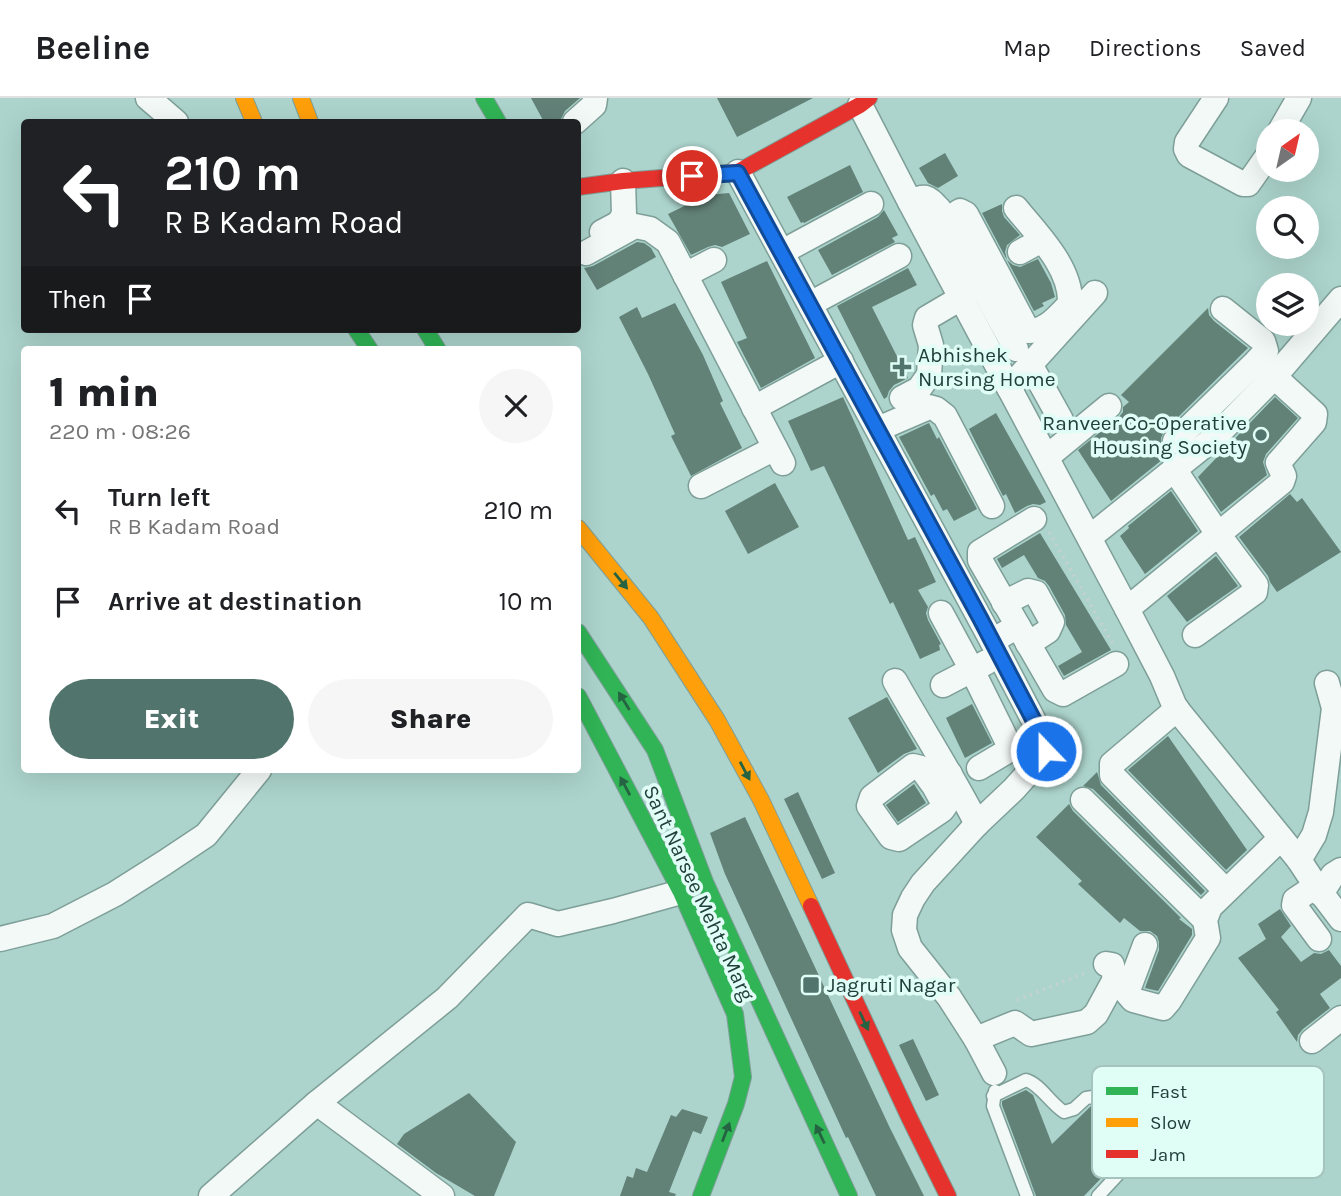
<!DOCTYPE html>
<meta charset="utf-8">
<style>
:root{--surface:#fff;--page:#f6f6f6;--text:#202124;--muted:#757577;--line:#e0e0e0;--accent:#51746d}
body{margin:0;font-family:Karla,sans-serif;background:var(--page);color:var(--text);height:100vh;display:flex;flex-direction:column;font-size:26px;white-space:nowrap}
*{box-sizing:border-box;margin:0}
p{font-size:23px;color:var(--muted)}
.icon{flex:none;width:38px;height:38px;fill:none;stroke:currentColor;stroke-width:2;stroke-linecap:round;stroke-linejoin:round}
.map{position:relative;flex:1;overflow:hidden}
.drawer{position:absolute;left:21px;top:248px;width:560px;height:427px;display:flex;flex-direction:column;background:var(--surface);border-radius:7px;box-shadow:0 7px 28px #0002}
.drawer>*{flex:none}
.top-card{position:absolute;left:21px;top:21px;width:560px;height:214px;border-radius:7px;box-shadow:0 7px 28px #0002;background:#202124;color:#fff;overflow:hidden}
.needle{width:46px;rotate:34deg}
.buttons{position:absolute;left:1256px;top:21px;display:grid;gap:14px}
.buttons a{display:grid;place-items:center;width:63px;height:63px;border-radius:50%;background:var(--surface);box-shadow:0 7px 28px #0002;font-size:35px}
.pin{position:absolute;display:grid;place-items:center;width:60px;height:60px;color:#fff;margin:-30px;border:4px solid #fff;border-radius:50%;box-shadow:0 2px 7px #0007}
.me{position:absolute;width:77px;margin:-38px;rotate:338deg;stroke-linejoin:round;filter:drop-shadow(0 0 5px #0008)}
.turn{display:flex;align-items:center;gap:24px;height:147px;padding:0 28px;font-size:32px}
.turn .icon{width:91px;height:91px;stroke-width:2.5}
.turn b{display:block;font-size:49px;line-height:60px}
.then{display:flex;align-items:center;height:66px;padding:0 28px;background:#0003;gap:14px;font-size:26px}
.round{display:grid;place-items:center;flex:none;width:74px;height:74px;border-radius:37px;background:var(--page)}
.headline{display:flex;align-items:center;justify-content:space-between;height:119px;padding:0 28px}
h1{font-size:42px;font-weight:800;line-height:52px}
.button{display:flex;gap:14px;margin-top:auto;padding:14px 28px}
.button a{flex:1;height:80px;border-radius:42px;background:var(--accent);color:#fff;font-size:28px;font-weight:800;line-height:80px;text-align:center}
.button a+a{background:var(--page);color:var(--text)}
ul{padding:0;list-style:none}
li{display:flex;align-items:center;gap:21px;height:91px;padding:0 28px}
li div{flex:1}
li b{display:block;font-size:26px}
li em{font-style:normal}
header{display:flex;align-items:center;gap:42px;box-sizing:border-box;height:98px;padding:0 35px;background:var(--surface);border-bottom:2px solid var(--line)}
header strong{font-size:33px}
nav{display:flex;gap:38px;margin-inline-start:auto;font-size:24px}
.map>svg:first-child{display:block}
</style>
<header>
<strong>Beeline</strong>
<nav><a>Map</a><a>Directions</a><a>Saved</a></nav>
</header>
<div class="map">
<svg width="1341" height="1098" viewBox="0 0 1341 1098">
<rect width="100%" height="100%" fill="#acd4cc"/>
<g fill="#628177">
<polygon points="531,0 580,0 565,13 561,21 553,24 544,24"/>
<polygon points="717,0 813,0 737,39"/>
<polygon points="945,55 958,78 938,90 928,85 919,70"/>
<polygon points="850,67 863,94 804,125 803,124 801,125 787,99"/>
<polygon points="729,95 750,136 722,149 715,147 708,149 691,157 668,116 707,97"/>
<polygon points="1002,106 1002,113 1004,119 1020,137 1007,147 1005,154 1007,162 1013,167 1020,169 1038,161 1051,185 1055,199 1042,205 1044,208 1034,213 982,115"/>
<polygon points="884,112 898,137 892,140 895,144 832,177 818,152 878,119"/>
<polygon points="637,144 644,145 651,150 656,159 597,192 584,170 593,168"/>
<polygon points="767,163 815,260 761,290 737,244 747,240 721,184"/>
<polygon points="908,170 917,187 872,209 908,280 894,287 889,293 887,299 884,301 837,208"/>
<polygon points="675,205 703,257 723,303 720,305 742,350 691,378 671,338 675,336 648,276 619,219 637,209 642,220"/>
<polygon points="1208,210 1209,217 1214,223 1248,250 1164,333 1161,340 1161,348 1156,353 1164,360 1163,361 1111,403 1078,352 1119,319 1123,314 1123,309 1129,304 1121,297"/>
<polygon points="843,299 908,442 915,439 936,484 918,492 928,509 926,515 928,522 941,546 939,547 940,552 920,561 893,504 890,506 824,368 811,373 788,323"/>
<polygon points="1275,299 1298,320 1266,356 1263,364 1267,377 1221,414 1198,379"/>
<polygon points="996,315 1046,404 1040,407 1033,406 1027,408 1015,415 1006,396 1003,398 969,331"/>
<polygon points="929,325 937,341 939,339 977,411 954,423 947,411 943,413 934,396 931,398 899,339"/>
<polygon points="775,385 799,429 748,456 725,413"/>
<polygon points="1171,393 1198,433 1145,476 1120,438 1129,430 1128,428"/>
<polygon points="1290,396 1297,404 1302,400 1341,454 1277,494 1270,484 1268,478 1239,439"/>
<polygon points="1040,435 1111,552 1064,578 1058,568 1082,554 1066,527 1065,517 1049,488 1045,483 1038,480 1024,457 1002,470 997,461"/>
<polygon points="1216,458 1238,488 1187,524 1167,498"/>
<polygon points="887,599 917,651 904,656 878,675 848,620"/>
<polygon points="972,606 992,645 965,660 946,620"/>
<polygon points="1168,638 1247,752 1226,772 1128,672"/>
<polygon points="1097,674 1101,687 1205,793 1201,797 1093,691 1083,688"/>
<polygon points="914,686 926,705 898,724 886,707"/>
<polygon points="798,694 835,775 822,781 784,701"/>
<polygon points="1069,706 1073,713 1181,820 1179,821 1192,831 1192,837 1158,893 1145,890 1159,852 1159,844 1157,838 1150,833 1140,833 1124,820 1120,825 1078,786 1082,783 1036,739"/>
<polygon points="745,719 889,1028 924,1098 876,1098 848,1039 846,1040 725,776 710,735"/>
<polygon points="1280,811 1291,828 1281,839 1301,864 1314,855 1321,856 1329,852 1341,868 1341,880 1320,896 1330,910 1303,931 1298,937 1297,944 1276,914 1279,912 1238,860 1266,841 1258,826"/>
<polygon points="913,941 939,997 926,1003 899,947"/>
<polygon points="1026,992 1033,997 1052,1046 1091,1008 1096,1007 1110,1021 1119,1014 1147,1026 1150,1029 1084,1098 1036,1098 1002,1007 1002,1003"/>
<polygon points="469,995 516,1044 494,1098 475,1098 436,1075 397,1046 404,1036"/>
<polygon points="682,1011 708,1019 701,1036 693,1033 669,1094 676,1096 675,1098 620,1098 627,1078 633,1080 636,1070 647,1074 671,1017 676,1019"/>
</g>
<g fill="none" stroke-linecap="round" stroke-linejoin="round">
<defs>
<g id="lane">
<polyline points="995,993 993,1008 1027,1098"/>
<path d="M993,998L1026,982C1040,986 1050,1005 1064,1014L1074,1011L1086,1000L1106,997L1152,1017L1161,1030L1098,1098"/>
</g>
<g id="street">
<polyline points="148,0 176,24"/>
<polyline points="1216,0 1187,44 1186,51 1189,57 1243,86 1248,86 1269,56"/>
<polyline points="860,7 910,104 1127,511 1162,578 1175,609 1299,762 1316,788 1341,821"/>
<polyline points="575,24 594,7 595,0"/>
<polyline points="1280,33 1299,0"/>
<polyline points="738,74 992,543 1045,644 1046,653 1039,663 1014,691 977,726 923,785 913,800 905,817 904,832 910,850 949,899 976,941 994,975"/>
<path d="M910,104C926,96 927,99 939,111L1016,251"/>
<path d="M946,122L960,113L966,116L1028,233C1046,234 1058,218 1070,206C1072,170 1037,136 1016,110"/>
<polyline points="602,134 619,125 624,116 623,83"/>
<polyline points="782,154 871,106"/>
<polyline points="1020,154 1042,142"/>
<polyline points="586,155 635,128 650,131 668,144 783,365"/>
<polyline points="685,177 714,162"/>
<polyline points="810,206 899,158"/>
<polyline points="1030,266 1061,322"/>
<polyline points="1009,290 1095,195"/>
<polyline points="902,300 919,291 929,277 931,247 925,227 927,220 961,200"/>
<polyline points="754,310 841,263"/>
<polyline points="878,331 929,309 936,311 945,318 992,408"/>
<polyline points="1175,343 1257,263"/>
<polyline points="1047,359 1109,308"/>
<polyline points="1174,371 1218,436 1256,487 1255,494 1195,537"/>
<polyline points="701,388 775,350"/>
<polyline points="1090,439 1215,339 1275,278 1341,201"/>
<polyline points="1004,505 1028,493 1036,495 1052,524 1048,533 1028,546"/>
<polyline points="1127,511 1282,384 1284,378 1278,365 1314,324 1315,316 1257,263 1266,253 1263,243 1223,211"/>
<polyline points="941,515 972,572 1009,647 1006,654 979,670"/>
<polyline points="1018,528 1055,592 1063,596 1116,566"/>
<polyline points="992,543 1018,528 980,462 980,454 1034,421"/>
<path d="M895,583C922,631 952,677 977,726"/>
<polyline points="943,587 987,564"/>
<polyline points="1177,611 1112,666 1112,677 1226,793"/>
<polyline points="934,688 945,708 942,712 899,741 891,739 869,708 872,699 913,668 921,670 934,688 950,676"/>
<polyline points="1083,702 1205,822"/>
<polyline points="1299,762 1314,737 1321,714 1334,610 1327,585"/>
<polyline points="1316,788 1295,802 1294,807 1319,841"/>
<polyline points="1321,796 1333,777 1341,772"/>
<polyline points="0,841 53,828 115,796 164,765 206,737 259,672"/>
<polyline points="1145,847 1127,895 1133,902 1163,910 1169,903 1208,840 1205,822 1210,809 1281,740"/>
<polyline points="976,941 1015,925 1031,936 1087,924 1096,916 1115,881 1112,867 1106,866"/>
<polyline points="1312,943 1341,920"/>
<polyline points="317,1005 442,1098"/>
<polyline points="211,1098 317,1005 447,900 528,817 558,826 613,813 681,794"/>
</g>
<g id="fast">
<polyline points="484,0 498,24"/>
<polyline points="356,231 370,252"/>
<polyline points="425,231 438,252"/>
<polyline points="578,534 655,652 705,784 849,1098"/>
<polyline points="578,598 681,794 735,916 743,979 736,1006 701,1098"/>
</g>
<g id="slow">
<polyline points="244,0 254,24"/>
<polyline points="301,0 310,24"/>
<polyline points="578,430 651,520 717,622 761,702 811,808"/>
</g>
<g id="jam">
<polyline points="578,89 623,83 738,74 860,7 869,0"/>
<polyline points="811,808 909,1019 948,1098"/>
</g>
</defs>
<use href="#lane" stroke="#7e9f98" stroke-width="15"/>
<use href="#street" stroke="#7e9f98" stroke-width="27"/>
<use href="#fast" stroke="#7e9f98" stroke-width="18"/>
<use href="#slow" stroke="#7e9f98" stroke-width="18"/>
<use href="#jam" stroke="#7e9f98" stroke-width="18"/>
<g stroke="#c5d2cf" stroke-width="3.5" stroke-dasharray="2 5" stroke-linecap="butt">
<polyline points="1049,434 1113,546"/>
<polyline points="1017,902 1085,875"/>
</g>
<use href="#lane" stroke="#f3f9f7" stroke-width="12"/>
<use href="#street" stroke="#f3f9f7" stroke-width="24"/>
<use href="#fast" stroke="#30b455" stroke-width="16"/>
<use href="#slow" stroke="#ff9f0a" stroke-width="16"/>
<use href="#jam" stroke="#e5322d" stroke-width="16"/>
</g>
<defs><path id="oneway-solid" d="M-6-.8H1V-3.2L6.5 0L1 3.2V.8H-6Z" transform="scale(1.75)"/></defs>
<g fill="#256342">
<use href="#oneway-solid" transform="translate(621 483) rotate(51)"/>
<use href="#oneway-solid" transform="translate(624 603) rotate(-122)"/>
<use href="#oneway-solid" transform="translate(745 673) rotate(62)"/>
<use href="#oneway-solid" transform="translate(625 688) rotate(-118)"/>
<use href="#oneway-solid" transform="translate(864 923) rotate(65)"/>
<use href="#oneway-solid" transform="translate(726 1034) rotate(-69)"/>
<use href="#oneway-solid" transform="translate(820 1036) rotate(-115)"/>
</g>
<g fill="none" stroke-linecap="round" stroke-linejoin="round">
<defs>
<polyline id="route" points="692,78 738,75 980,520 1045,644 1046,653"/>
</defs>
<use href="#route" stroke="#114b97" stroke-width="18"/>
<use href="#route" stroke="#1a73e8" stroke-width="12"/>
</g>
<g fill="#51746d" stroke="#e0fdf6" stroke-width="2.5">
<path d="M898.5 258.5h7v7h7v7h-7v7h-7v-7h-7v-7h7z"/>
<circle cx="1261" cy="337" r="7"/>
<rect x="802" y="878" width="18" height="18" rx="3.5"/>
</g>
<g text-anchor="middle" stroke-width="7" stroke-linejoin="round" paint-order="stroke">
<g font-size="21" fill="#20403a" stroke="#e0fdf6" text-anchor="start">
<text x="918" y="264">Abhishek<tspan x="918" dy="24">Nursing Home</tspan></text>
<text x="1247" y="332" text-anchor="end">Ranveer Co-Operative<tspan x="1247" dy="24">Housing Society</tspan></text>
<text x="827" y="894">Jagruti Nagar</text>
</g>
<g font-size="21" fill="#20403a" stroke="#e0fdf6">
<text transform="translate(699 795) rotate(65)" y="7">Sant Narsee Mehta Marg</text>
</g>
</g>
<rect x="1092" y="968" width="232" height="112" rx="10" fill="#e0fdf6" stroke="#a6c4be" stroke-width="2"/>
<rect x="1106" y="989" width="32" height="8" fill="#30b455"/>
<rect x="1106" y="1020" width="32" height="9" fill="#ff9f0a"/>
<rect x="1106" y="1052" width="32" height="8" fill="#e5322d"/>
<g font-size="19" fill="#20403a">
<text x="1150" y="1000">Fast</text>
<text x="1150" y="1031">Slow</text>
<text x="1150" y="1063">Jam</text>
</g>
</svg>
<div class="buttons">
<a><svg class="needle" viewBox="-14 -14 28 28"><path d="M0-13l5 13h-10z" fill="#e53935"/><path d="M0 13l5-13h-10z" fill="#757577"/></svg></a>
<a><svg class="icon" aria-label="search" viewBox="0 0 24 24"><circle cx="10" cy="10" r="6"/><path d="M15 15l6 6"/></svg></a>
<a><svg class="icon" aria-label="layers" viewBox="0 0 24 24"><path d="M12 4l9 5-9 5-9-5zM3 14l9 5 9-5"/></svg></a>
</div>
<div class="pin" style="left:692px;top:78px;background:#d93025"><svg class="icon" aria-label="arrive" viewBox="0 0 24 24"><path d="M6 21V4h12l-3 4 3 4H6"/></svg></div>
<svg class="me" style="left:1046px;top:653px" viewBox="-20 -20 40 40"><circle r="17" fill="#1a73e8" stroke="#fff" stroke-width="3"/><path d="M0-11L8 9 0 5-8 9z" fill="#fff"/></svg>
<div class="top-card">
<div class="turn"><svg class="icon" aria-label="left" viewBox="0 0 24 24"><path d="M17 20v-9H6M10 6l-5 5 5 5"/></svg><div><b>210 m</b>R B Kadam Road</div></div>
<div class="then">Then<svg class="icon" aria-label="arrive" viewBox="0 0 24 24"><path d="M6 21V4h12l-3 4 3 4H6"/></svg></div>
</div>
<section class="drawer">
<div class="headline"><div><h1>1 min</h1><p>220 m · 08:26</p></div><a class="round"><svg class="icon" aria-label="close" viewBox="0 0 24 24"><path d="M6 6l12 12M18 6L6 18"/></svg></a></div>
<ul>
<li><svg class="icon" aria-label="left" viewBox="0 0 24 24"><path d="M17 20v-9H6M10 6l-5 5 5 5"/></svg><div><b>Turn left</b><p>R B Kadam Road</p></div><em>210 m</em></li>
<li><svg class="icon" aria-label="arrive" viewBox="0 0 24 24"><path d="M6 21V4h12l-3 4 3 4H6"/></svg><div><b>Arrive at destination</b></div><em>10 m</em></li>
</ul>
<div class="button"><a>Exit</a><a>Share</a></div>
</section>
</div>
